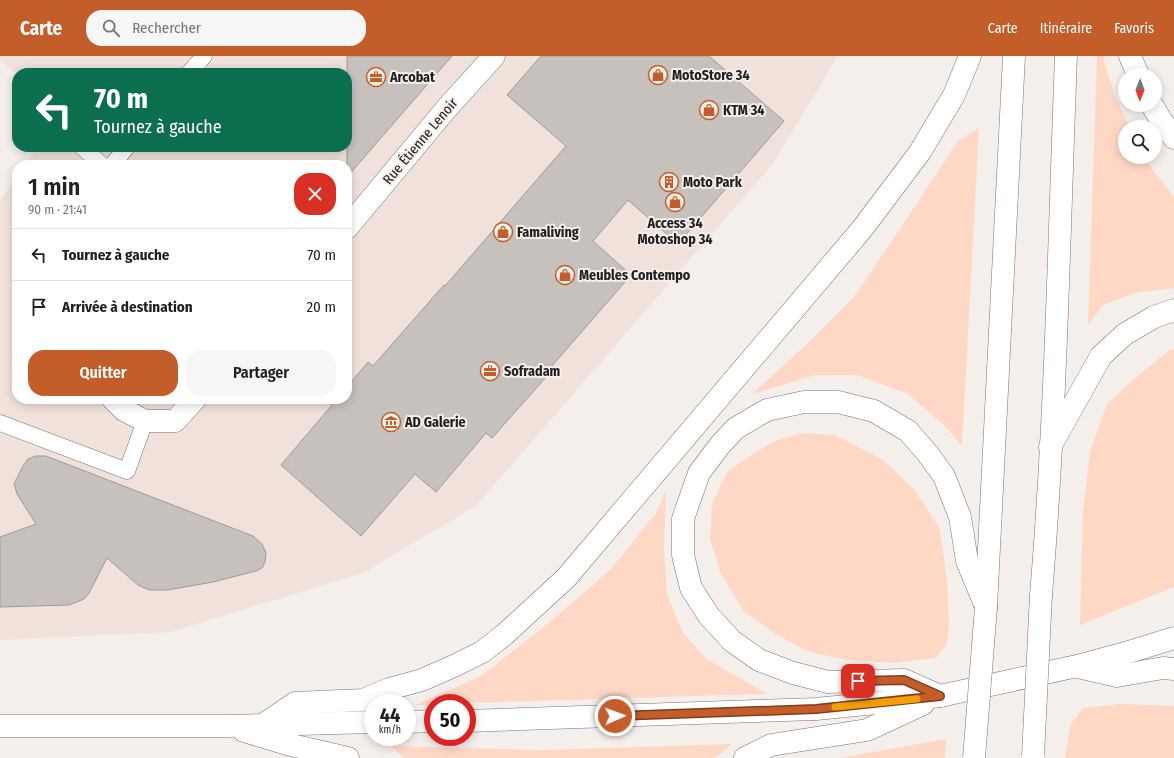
<!DOCTYPE html>
<html lang="fr">
<meta charset="utf-8">
<style>
:root{--surface:#fff;--page:#f6f6f6;--text:#202124;--muted:#757577;--line:#e0e0e0;--accent:#c35e2a}
body{margin:0;font-family:"Fira Sans Condensed",sans-serif;background:var(--page);color:var(--text);height:100vh;display:flex;flex-direction:column;font-size:15px;white-space:nowrap}
*{box-sizing:border-box;margin:0}
p{font-size:13px;color:var(--muted)}
.icon{flex:none;width:22px;height:22px;fill:none;stroke:currentColor;stroke-width:2;stroke-linecap:round;stroke-linejoin:round}
.map{position:relative;flex:1;overflow:hidden}
.panel{position:absolute;left:12px;top:104px;width:340px;height:244px;display:flex;flex-direction:column;background:var(--surface);border-radius:16px;box-shadow:0 2px 10px #0003}
.panel>*{flex:none}
.guide{position:absolute;left:12px;top:12px;width:340px;height:84px;border-radius:16px;box-shadow:0 2px 10px #0003;background:#0b6e4f;color:#fff;overflow:hidden}
.needle{width:26px;rotate:181deg}
.controls{position:absolute;left:1118px;top:12px;display:grid;gap:8px}
.controls a{display:grid;place-items:center;width:44px;height:44px;border-radius:50%;background:var(--surface);box-shadow:0 2px 10px #0003;font-size:20px}
.speed{position:absolute;left:364px;top:638px;display:flex;gap:8px;font-size:20px;font-weight:700;text-align:center}
.speed>*{display:grid;place-content:center;width:52px;height:52px;border-radius:50%;background:var(--surface);box-shadow:0 2px 10px #0003;line-height:1}
.speed small{font-size:10px;font-weight:400}
.speed .limit{border:6px solid #d22;background:#fff;color:#111}
.pin{position:absolute;display:grid;place-items:center;width:34px;height:34px;color:#fff;margin:-17px;border-radius:8px;box-shadow:0 2px 6px #0006}
.me{position:absolute;width:44px;margin:-22px;rotate:88deg;stroke-linejoin:round;filter:drop-shadow(0 0 3px #0008)}
.turn{display:flex;align-items:center;gap:14px;height:84px;padding:0 16px;font-size:18px}
.turn .icon{width:52px;height:52px;stroke-width:2.5}
.turn b{display:block;font-size:28px;line-height:34px}
.round{display:grid;place-items:center;flex:none;width:42px;height:42px;border-radius:16px;background:var(--page)}
.head{display:flex;align-items:center;justify-content:space-between;height:68px;padding:0 16px}
h1{font-size:24px;font-weight:600;line-height:30px}
.primary-button{display:flex;gap:8px;margin-top:auto;padding:8px 16px}
.primary-button a{flex:1;height:46px;border-radius:16px;background:var(--accent);color:#fff;font-size:16px;font-weight:600;line-height:46px;text-align:center}
.primary-button a+a{background:var(--page);color:var(--text)}
ul{padding:0;list-style:none}
li{display:flex;align-items:center;gap:12px;height:52px;padding:0 16px;border-top:1px solid var(--line)}
li div{flex:1}
li b{display:block;font-size:15px}
li em{font-style:normal}
header{display:flex;align-items:center;gap:24px;box-sizing:border-box;height:56px;padding:0 20px;background:var(--accent);color:#fff}
header strong{font-size:19px}
nav{display:flex;gap:22px;margin-inline-start:auto;font-size:14px}
.search{width:280px;height:36px;background:var(--page);display:flex;align-items:center;gap:10px;box-sizing:border-box;padding:0 14px;border-radius:16px;color:var(--muted);font-size:15px}
.map>svg:first-child{display:block}
</style>
<header>
<strong>Carte</strong>
<div class="search"><svg class="icon" aria-label="search" viewBox="0 0 24 24"><circle cx="10" cy="10" r="6"/><path d="M15 15l6 6"/></svg>Rechercher</div>
<nav><a>Carte</a><a>Itinéraire</a><a>Favoris</a></nav>
</header>
<div class="map">
<svg width="1174" height="702" viewBox="0 0 1174 702">
<rect width="100%" height="100%" fill="#f5efec"/>
<polygon fill="#f0e1db" points="0,0 838,0 773,108 476,450 363,517 170,576 0,584 0,144 17,120 17,343 347,343 347,109 25,109 38,91 347,91 347,17 17,17 0,5"/>
<g fill="#ffd7c5">
<polygon points="1097,0 1103,0 1115,41 1130,71 1125,71 1125,101 1145,101 1149,109 1174,141 1174,232 1134,237 1103,249 1088,270"/>
<polygon points="979,72 962,390 944,369 908,338 857,319 816,319 752,338 808,287 854,241 902,170 958,85"/>
<polygon points="1174,293 1174,531 1080,569 1083,456 1090,395 1107,348 1134,323 1170,294"/>
<polygon points="802,377 835,379 883,404 914,433 940,473 947,524 949,566 947,588 936,602 895,607 846,604 807,595 779,580 744,556 721,518 710,484 712,448 727,416 754,397 775,385"/>
<polygon points="666,434 664,493 667,538 683,577 707,603 767,638 467,647 433,647 433,649 415,649 481,620 551,565 611,513 656,457"/>
<polygon points="1120,648 1174,650 1174,702 1065,702 1070,670 1083,652"/>
<polygon points="946,683 945,702 840,702"/>
<polygon points="732,688 715,702 404,702 391,690 543,694"/>
</g>
<g fill="#c7c1be" stroke="#a09a97">
<polygon points="347,0 452,0 347,121"/>
<polygon points="541,0 709,0 784,65 678,188 628,144 593,185 631,219 545,318 547,320 492,382 486,377 436,436 415,418 361,480 281,409 337,343 347,343 347,331 368,306 373,310 444,229 445,230 566,90 507,39"/>
<polygon points="36,400 46,400 253,480 262,488 266,497 265,506 262,512 256,515 213,526 168,534 149,534 138,529 107,502 89,537 84,543 69,549 0,551 0,481 36,468 17,438 14,428 23,410 28,403"/>
</g>
<g fill="none" stroke-linecap="round" stroke-linejoin="round">
<defs>
<g id="service">
<polyline points="189,17 204,0"/>
<polyline points="82,91 102,109"/>
<polyline points="112,109 127,91"/>
<polyline points="0,367 127,415 145,365"/>
</g>
<g id="minor">
<polyline points="347,172 447,52 494,0"/>
<polyline points="113,343 124,354 145,365 175,365 195,343"/>
</g>
<g id="secondary">
<polyline points="1130,0 1138,19"/>
<polyline points="1152,49 1161,64 1174,82"/>
<polyline points="1050,391 1101,300 1125,278 1154,261 1174,254"/>
<polyline points="1078,611 1117,620 1163,612 1174,613"/>
<polyline points="940,640 904,624 828,626 793,617 759,604 732,585 709,560 691,532 683,499 683,463 699,417 720,389 736,372 767,354 804,346 838,346 874,355 908,375 928,398 944,420 960,461 967,505 986,551"/>
<polyline points="467,665 816,653 886,646 940,640 1077,610 1132,595 1174,582"/>
<polyline points="407,666 433,665"/>
<polyline points="264,668 295,647 363,644 389,633 422,624 456,609 482,596 504,579 566,522 862,173 920,96 954,39 970,0"/>
<polyline points="0,670 227,670 373,666"/>
<polyline points="244,675 287,688 348,702"/>
<polyline points="745,702 771,689 867,674 923,648"/>
</g>
<g id="trunk">
<path d="M1041,539C1056,360 1059,180 1066,0"/>
<polyline points="986,551 1014,0"/>
</g>
</defs>
<use href="#service" stroke="#797371" stroke-width="17"/>
<use href="#minor" stroke="#797371" stroke-width="23"/>
<use href="#secondary" stroke="#797371" stroke-width="23"/>
<use href="#trunk" stroke="#797371" stroke-width="23"/>
<use href="#service" stroke="#fff" stroke-width="16"/>
<use href="#minor" stroke="#fff" stroke-width="22"/>
<use href="#secondary" stroke="#fff" stroke-width="22"/>
<use href="#trunk" stroke="#fff" stroke-width="22"/>
<defs>
<g id="trunk-bridge">
<polyline points="1033,700 1041,539"/>
<polyline points="974,702 986,551"/>
</g>
</defs>
<use href="#trunk-bridge" stroke="#797371" stroke-width="23" stroke-linecap="butt"/>
<use href="#trunk-bridge" stroke="#fff" stroke-width="22"/>
</g>
<g fill="none" stroke-linecap="round" stroke-linejoin="round">
<defs>
<polyline id="route" points="615,660 816,653 940,640 904,624 858,625"/>
</defs>
<use href="#route" stroke="#7f3d1b" stroke-width="10"/>
<use href="#route" stroke="#c35e2a" stroke-width="7"/>
<polyline stroke="#f59e0b" stroke-width="7" points="835,651 917,643"/>
</g>
<defs>
<symbol id="shop-ring" viewBox="-11 -11 22 22"><circle r="9.5" fill="#f5efec" stroke="#c35e2a" stroke-width="1.5"/><path d="M-5-2.5h2.3a2.7 3.5 0 0 1 5.4 0H5L5.5 6h-11ZM-1.5-2.5h3a1.5 2.3 0 0 0-3 0Z" fill="#c35e2a"/></symbol>
<symbol id="office-ring" viewBox="-11 -11 22 22"><circle r="9.5" fill="#f5efec" stroke="#c35e2a" stroke-width="1.5"/><path d="M-6-3h4V-5.5h4V-3h4V5H-6ZM-1-4.5V-3h2v-1.5ZM-6 0V1H6V0Z" fill="#c35e2a"/></symbol>
<symbol id="building-ring" viewBox="-11 -11 22 22"><circle r="9.5" fill="#f5efec" stroke="#c35e2a" stroke-width="1.5"/><path d="M-4-6H4V6H1V3H-1V6H-4ZM-2.5-4.3h1.7v1.8h-1.7ZM.8-4.3h1.7v1.8H.8ZM-2.5-1h1.7V.8h-1.7ZM.8-1h1.7V.8H.8Z" fill="#c35e2a"/></symbol>
<symbol id="museum-ring" viewBox="-11 -11 22 22"><circle r="9.5" fill="#f5efec" stroke="#c35e2a" stroke-width="1.5"/><path d="M0-6L6-3V-2H-6V-3ZM-5-1h2V3h-2ZM-1-1h2V3h-2ZM3-1h2V3H3ZM-6 4H6V6H-6Z" fill="#c35e2a"/></symbol>
</defs>
<g fill-rule="evenodd">
<use href="#shop-ring" x="647" y="8" width="22" height="22"/>
<use href="#office-ring" x="365" y="10" width="22" height="22"/>
<use href="#shop-ring" x="698" y="43" width="22" height="22"/>
<use href="#building-ring" x="658" y="115" width="22" height="22"/>
<use href="#shop-ring" x="664" y="135" width="22" height="22"/>
<use href="#shop-ring" x="492" y="165" width="22" height="22"/>
<use href="#shop-ring" x="554" y="208" width="22" height="22"/>
<use href="#office-ring" x="479" y="304" width="22" height="22"/>
<use href="#museum-ring" x="380" y="355" width="22" height="22"/>
</g>
<g text-anchor="middle" stroke-width="4" stroke-linejoin="round" paint-order="stroke">
<g font-size="14" font-weight="bold" fill="#22201f" stroke="#f5efec" text-anchor="start">
<text x="672" y="24">MotoStore 34</text>
<text x="390" y="26">Arcobat</text>
<text x="723" y="59">KTM 34</text>
<text x="683" y="131">Moto Park</text>
<text x="675" y="172" text-anchor="middle">Access 34<tspan x="675" dy="16">Motoshop 34</tspan></text>
<text x="517" y="181">Famaliving</text>
<text x="579" y="224">Meubles Contempo</text>
<text x="504" y="320">Sofradam</text>
<text x="405" y="371">AD Galerie</text>
</g>
<g font-size="14" fill="#22201f" stroke="#f5efec">
<text transform="translate(420 85) rotate(-50)" y="5">Rue Étienne Lenoir</text>
</g>
</g>
</svg>
<div class="controls">
<a><svg class="needle" viewBox="-14 -14 28 28"><path d="M0-13l5 13h-10z" fill="#e53935"/><path d="M0 13l5-13h-10z" fill="#757577"/></svg></a>
<a><svg class="icon" aria-label="search" viewBox="0 0 24 24"><circle cx="10" cy="10" r="6"/><path d="M15 15l6 6"/></svg></a>
</div>
<div class="speed"><div>44<small>km/h</small></div><div class="limit">50</div></div>
<div class="pin" style="left:858px;top:625px;background:#d93025"><svg class="icon" aria-label="arrive" viewBox="0 0 24 24"><path d="M6 21V4h12l-3 4 3 4H6"/></svg></div>
<svg class="me" style="left:615px;top:660px" viewBox="-20 -20 40 40"><circle r="17" fill="#c35e2a" stroke="#fff" stroke-width="3"/><path d="M0-11L8 9 0 5-8 9z" fill="#fff"/></svg>
<div class="guide">
<div class="turn"><svg class="icon" aria-label="left" viewBox="0 0 24 24"><path d="M17 20v-9H6M10 6l-5 5 5 5"/></svg><div><b>70 m</b>Tournez à gauche</div></div>
</div>
<section class="panel">
<div class="head"><div><h1>1 min</h1><p>90 m · 21:41</p></div><a class="round" style="background:#d93025;color:#fff"><svg class="icon" aria-label="close" viewBox="0 0 24 24"><path d="M6 6l12 12M18 6L6 18"/></svg></a></div>
<ul>
<li><svg class="icon" aria-label="left" viewBox="0 0 24 24"><path d="M17 20v-9H6M10 6l-5 5 5 5"/></svg><div><b>Tournez à gauche</b></div><em>70 m</em></li>
<li><svg class="icon" aria-label="arrive" viewBox="0 0 24 24"><path d="M6 21V4h12l-3 4 3 4H6"/></svg><div><b>Arrivée à destination</b></div><em>20 m</em></li>
</ul>
<div class="primary-button"><a>Quitter</a><a>Partager</a></div>
</section>
</div>
